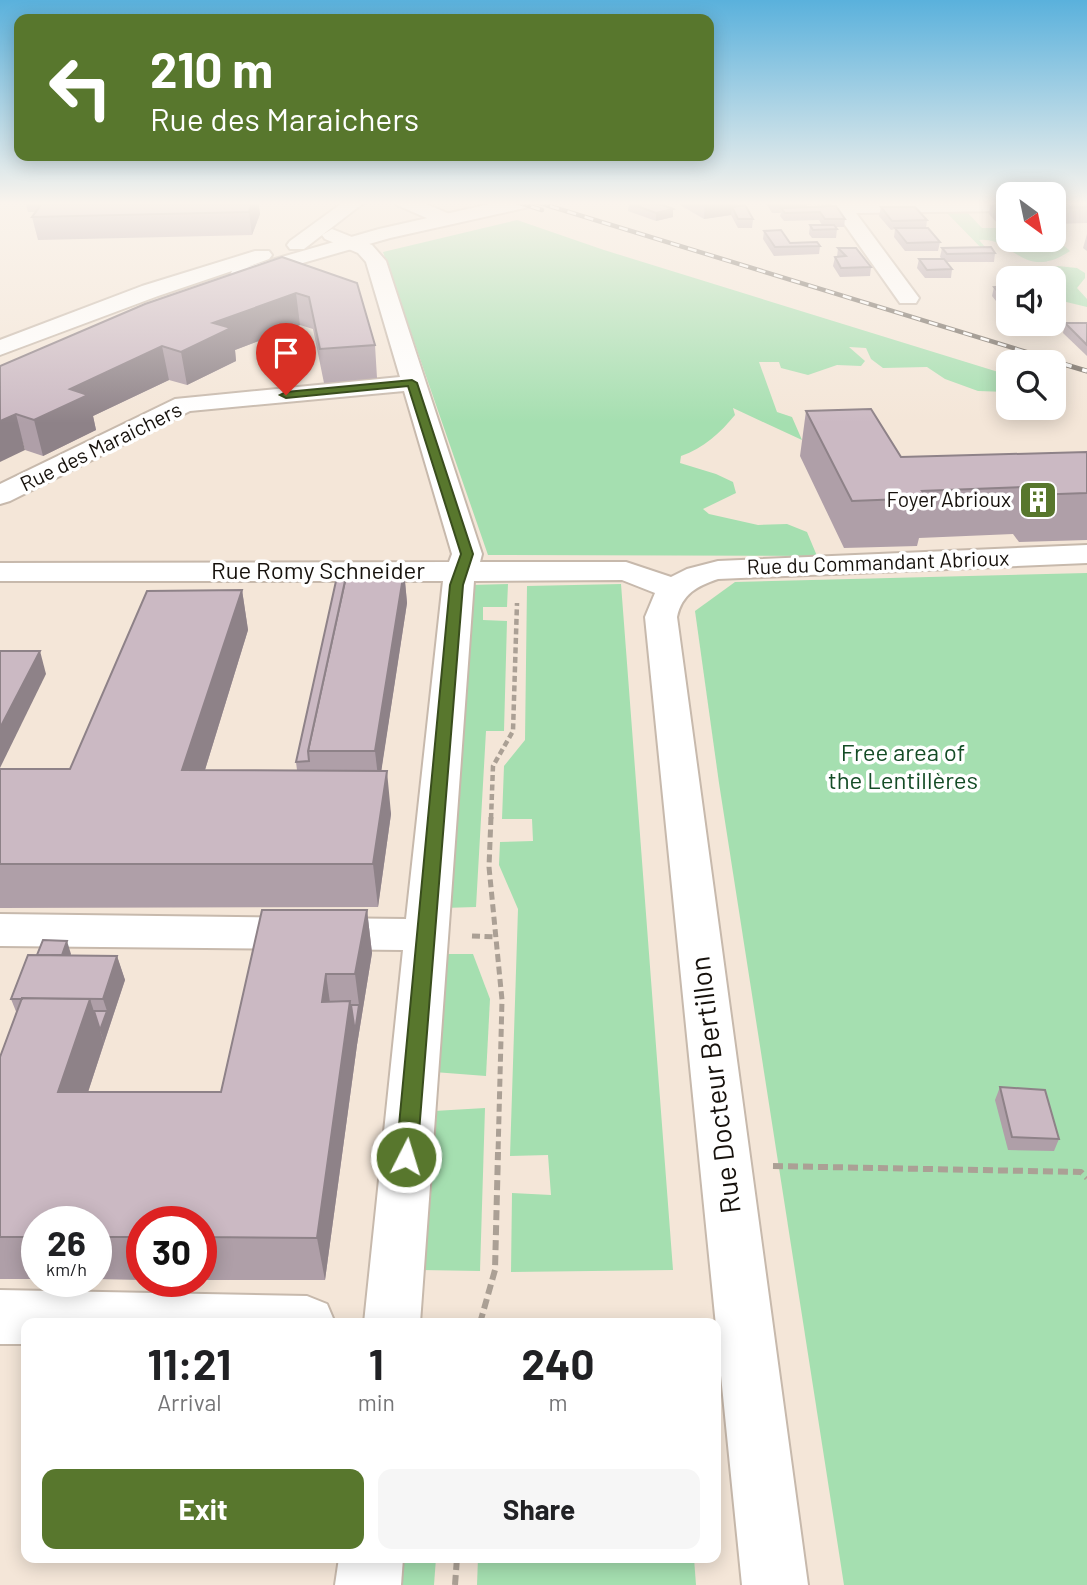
<!DOCTYPE html>
<meta charset="utf-8">
<style>
:root{--surface:#fff;--page:#f6f6f6;--text:#202124;--muted:#757577;--accent:#58772d}
body{margin:0;font-family:Barlow,sans-serif;background:var(--page);color:var(--text);height:100vh;display:flex;flex-direction:column;font-size:26px;white-space:nowrap}
*{box-sizing:border-box;margin:0}
p{font-size:23px;color:var(--muted)}
.icon{flex:none;width:38px;height:38px;fill:none;stroke:currentColor;stroke-width:2;stroke-linecap:round;stroke-linejoin:round}
.map{position:relative;flex:1;overflow:hidden}
.sheet{position:absolute;left:21px;top:1318px;width:700px;height:245px;display:flex;flex-direction:column;background:var(--surface);border-radius:14px;box-shadow:0 4px 18px #0003}
.sheet>*{flex:none}
.banner{position:absolute;left:14px;top:14px;width:700px;height:147px;border-radius:14px;box-shadow:0 4px 18px #0003;background:#58772d;color:#fff;overflow:hidden}
.needle{width:46px;rotate:147deg}
.buttons{position:absolute;left:996px;top:182px;display:grid;gap:14px}
.buttons a{display:grid;place-items:center;width:70px;height:70px;border-radius:14px;background:var(--surface);box-shadow:0 4px 18px #0003;font-size:35px}
.speed{position:absolute;left:21px;top:1206px;display:flex;gap:14px;font-size:35px;font-weight:700;text-align:center}
.speed>*{display:grid;place-content:center;width:91px;height:91px;border-radius:50%;background:var(--surface);box-shadow:0 4px 18px #0003;line-height:1}
.speed small{font-size:18px;font-weight:400}
.speed .limit{border:10px solid #d22;background:#fff;color:#111}
.pin{position:absolute;display:grid;place-items:center;width:60px;height:60px;color:#fff;margin:-72px -30px;border-radius:50% 50% 50% 0;rotate:-45deg;box-shadow:0 0 7px #0007}
.pin .icon{rotate:45deg}
.me{position:absolute;width:77px;margin:-38px;rotate:5deg;stroke-linejoin:round;filter:drop-shadow(0 0 5px #0008)}
.turn{display:flex;align-items:center;gap:24px;height:147px;padding:0 21px;font-size:32px}
.turn .icon{width:91px;height:91px;stroke-width:2.5}
.turn b{display:block;font-size:49px;line-height:60px}
.eta{display:flex;justify-content:space-evenly;align-items:center;height:119px;text-align:center}
.eta b{font-size:42px;font-weight:700;line-height:49px}
.action{display:flex;gap:14px;margin-top:auto;padding:14px 21px}
.action a{flex:1;height:80px;border-radius:14px;background:var(--accent);color:#fff;font-size:28px;font-weight:700;line-height:80px;text-align:center}
.action a+a{background:var(--page);color:var(--text)}
.map>svg:first-child{display:block}
</style>
<div class="map">
<svg width="1087" height="1585" viewBox="0 0 1087 1585">
<rect width="100%" height="100%" fill="#f4e6d8"/>
<g fill="#a5dfb0">
<path d="M965,210L982,228H1008V240C1018,240 1031,244 1037,243C1052,242 1058,239 1070,251C1022,283 1012,235 979,240L993,256H989L945,211Z"/>
<path d="M517,220L604,250L1008,375V392L978,391L945,379L927,367L883,368L871,359L866,348L849,347L865,361L861,366L837,365L808,375L781,368L779,362H759L777,412L792,417L802,440L733,408L735,415C720,433 704,448 681,456L680,463L716,474L733,482L736,493L703,509L709,514L758,525L787,524L807,532L817,556L488,555L383,252Z"/>
<polygon points="1058,266 1077,268 1085,273 1085,278 1077,288 1087,299 1087,307 1054,299 1054,278 1008,277 1026,276"/>
<polygon points="1087,573 1087,1585 844,1585 719,783 695,611 735,582"/>
<polygon points="508,584 507,607 483,607 483,620 507,621 504,731 486,731 476,907 443,908 471,585"/>
<polygon points="621,584 673,1270 511,1272 512,1193 551,1195 548,1155 510,1156 518,909 499,865 500,842 533,841 532,819 502,819 504,766 525,740 527,586"/>
<polygon points="442,954 473,954 490,999 486,1076 434,1072"/>
<polygon points="485,1108 480,1271 421,1270 434,1111"/>
<polygon points="394,1558 436,1558 434,1585 392,1585"/>
<polygon points="478,1558 694,1558 696,1585 477,1585"/>
</g>
<g fill="none" stroke-linecap="round" stroke-linejoin="round">
<defs>
<g id="minor">
<polygon points="828,201 1008,201 1008,211 856,213 919,298 916,303 900,303"/>
<path d="M332,229L372,245L386,261L482,554L480,562H626L671,577L687,569L718,561L1087,545V563L718,579C697,586 682,594 677,617L808,1585H742L645,617L655,593L622,580L474,581L420,1323H364L403,950L0,946V914L406,919L443,581H0V563L449,562L452,554L404,391L190,411L10,501L0,504V484L175,399L400,377L366,262L358,253L325,239L322,235Z"/>
<polygon points="0,1290 307,1296 327,1304 335,1323 26,1323 26,1344 0,1344"/>
<polygon points="339,1558 403,1558 401,1585 335,1585"/>
</g>
<g id="secondary">
<polygon points="345,201 366,201 304,249 290,249 287,245 290,241"/>
<polygon points="394,201 419,201 452,215 454,219 452,223 438,223 397,205"/>
</g>
<polygon id="primary" points="503,201 538,201 529,207 390,238 240,281 233,279 230,275 232,271 158,296 0,355 0,340 142,286 255,251 269,251 272,255 269,259 247,267 379,229"/>
</defs>
<use href="#minor" stroke="#c7b9ac" stroke-width="4"/>
<use href="#secondary" stroke="#c7b9ac" stroke-width="4"/>
<use href="#primary" stroke="#c7b9ac" stroke-width="4"/>
<polyline stroke="#aba095" stroke-width="4.5" stroke-dasharray="6 3.5" stroke-linecap="butt" points="491,819 493,766 513,731 517,603"/>
<g stroke="#aba095" stroke-width="5" stroke-dasharray="8 4.5" stroke-linecap="butt">
<polyline points="491,817 489,867 502,1000 498,1154"/>
<polyline points="472,936 496,937"/>
</g>
<g stroke="#aba095" stroke-width="6" stroke-dasharray="10 5" stroke-linecap="butt">
<polyline points="773,1166 1081,1172 1087,1178"/>
<polyline points="480,1323 495,1270 498,1152"/>
<polyline points="455,1585 457,1558"/>
</g>
<use href="#minor" fill="#fff" fill-rule="evenodd"/>
<use href="#secondary" fill="#fff" fill-rule="evenodd"/>
<use href="#primary" fill="#fff" fill-rule="evenodd"/>
<defs>
<g id="rail-far1">
<polyline points="514,201 542,210"/>
<polyline points="533,201 1046,358"/>
</g>
<polyline id="rail" points="1040,357 1087,371"/>
</defs>
<use href="#rail-far1" stroke="#70685f" stroke-width="4.5"/>
<use href="#rail" stroke="#70685f" stroke-width="5"/>
<use href="#rail-far1" stroke="#fff" stroke-width="2.5" stroke-dasharray="9" stroke-linecap="butt"/>
<use href="#rail" stroke="#fff" stroke-width="3.5" stroke-dasharray="11" stroke-linecap="butt"/>
</g>
<g fill="#af9fa8">
<polygon points="25,201 258,201 260,214 252,235 38,240 32,217 36,212 28,212"/>
<polygon points="673,201 736,201 736,206 753,219 752,228 738,228 731,215 704,219"/>
<polygon points="765,201 805,201 807,204 807,207 845,219 844,227 835,227 837,229 836,238 812,238 809,234 810,225 822,225 819,220 784,221 780,216 781,213 772,213"/>
<polygon points="853,201 968,201 854,203"/>
<polygon points="991,201 1008,201 1008,225 999,225 989,214"/>
<polygon points="1054,201 1087,201 1087,223 1054,224"/>
<polygon points="629,203 673,217 656,221 628,211"/>
<polygon points="881,207 927,220 926,228 940,242 938,251 905,251 894,237 895,229 891,230 879,216"/>
<polygon points="764,231 790,243 820,246 819,254 774,256 763,239"/>
<polygon points="1087,234 1087,251 1083,248"/>
<polygon points="838,248 871,267 870,276 840,277 833,266 835,257 837,257"/>
<polygon points="942,248 995,253 994,262 947,262 952,269 951,278 925,278 917,268 919,259 942,259 940,257"/>
<polygon points="282,257 375,345 377,378 324,383 313,329 300,325 235,350 236,361 187,385 169,380 93,416 96,430 43,456 25,450 0,366"/>
<polygon points="1008,286 1008,321 997,309 999,301 996,301 992,296 994,287"/>
<polygon points="1054,320 1056,322 1053,332 1034,332 1030,328 1014,328 1010,324 1054,324"/>
<polygon points="1065,323 1087,323 1087,356 1063,333"/>
<polygon points="806,411 901,457 1087,452 1087,540 1019,542 1013,534 919,538 917,546 844,548 800,456"/>
<polygon points="404,571 407,603 381,771 391,814 378,907 0,908 0,769 70,769 242,590 248,630 205,770 297,770 296,762 345,581"/>
<polygon points="367,910 372,953 357,1045 325,1280 201,1280 201,1222 142,1222 142,1280 96,1279 96,1222 37,1222 37,1279 0,1279 0,1057 17,1014 11,999 71,954 70,955 117,956 125,980 88,1092 221,1092"/>
<polygon points="1000,1087 1059,1139 1054,1151 1008,1150 995,1100"/>
</g>
<g fill="#8e8288">
<polygon points="253,201 258,201 260,214 252,235 249,212"/>
<polygon points="716,201 736,201 735,213 732,207 731,215 704,219 705,203"/>
<polygon points="673,209 673,217 656,221 656,213"/>
<polygon points="296,293 300,325 235,350 236,361 187,385 181,352 213,323"/>
<polygon points="162,346 169,380 93,416 96,430 43,456 34,420 70,389"/>
<polygon points="16,414 25,450 0,462 0,421"/>
<polygon points="404,571 407,603 379,786 375,751"/>
<polygon points="242,590 248,630 192,812 182,770"/>
<polygon points="40,651 46,674 0,768 0,728"/>
<polygon points="387,771 391,814 378,907 373,864"/>
<polygon points="367,910 372,953 357,1045 325,1280 317,1238 350,1001 355,1032 359,1005 355,974"/>
<polygon points="67,941 71,954 62,980 57,968"/>
<polygon points="117,956 125,980 104,1043 100,1030 107,1011 103,999"/>
<polygon points="326,974 332,1017 322,1002"/>
<polygon points="90,999 104,1043 74,1135 58,1092"/>
</g>
<g fill="#cbb9c3" stroke="#8e8288" stroke-width="2">
<polygon points="44,201 253,201 249,212 32,217"/>
<polygon points="635,201 653,201 673,209 656,213 629,203"/>
<polygon points="771,201 805,201 807,204 773,205"/>
<polygon points="995,201 1008,201 1008,209 1003,209"/>
<polygon points="1054,201 1087,201 1087,207 1054,208"/>
<polygon points="745,205 753,219 738,219 732,207"/>
<polygon points="836,206 845,219 825,219 820,212 785,213 781,208"/>
<polygon points="881,207 915,207 927,220 892,221"/>
<polygon points="810,225 834,225 837,229 813,230"/>
<polygon points="895,228 928,228 940,242 907,243"/>
<polygon points="781,230 790,243 817,242 820,246 775,247 764,231"/>
<polygon points="991,247 995,253 947,254 942,248"/>
<polygon points="838,248 856,248 871,267 841,268 835,257 846,256"/>
<polygon points="282,257 357,283 375,345 320,349 309,297 296,293 213,323 231,328 181,352 162,346 70,389 88,395 34,420 16,414 0,421 0,366 145,304"/>
<polygon points="919,259 944,259 952,269 927,270"/>
<polygon points="1008,286 1008,292 998,292 994,287"/>
<polygon points="999,300 1008,300 1008,310"/>
<polygon points="1065,323 1087,323 1087,345"/>
<polygon points="871,409 901,457 1087,452 1087,493 1031,495 1025,487 922,491 927,498 852,501 806,411"/>
<polygon points="404,571 375,751 308,751 347,572"/>
<polygon points="336,581 345,581 308,751 309,761 296,762"/>
<polygon points="242,590 182,770 387,771 373,864 0,864 0,769 70,769 147,591"/>
<polygon points="0,651 40,651 0,728"/>
<polygon points="262,910 367,910 355,974 326,974 322,1002 350,1001 317,1238 201,1237 201,1222 142,1222 142,1237 96,1237 96,1222 37,1222 37,1237 0,1237 0,1057 22,998 90,999 58,1092 221,1092"/>
<polygon points="43,940 67,941 62,955 37,955"/>
<polygon points="28,955 117,956 103,999 22,998 22,999 11,999"/>
<polygon points="351,1005 359,1005 355,1032"/>
<polygon points="94,1011 107,1011 100,1030"/>
<polygon points="1000,1087 1045,1090 1059,1139 1012,1137"/>
</g>
<linearGradient id="sky" x2="0" y2="1"><stop stop-color="#5ab1dc"/><stop offset="0.48" stop-color="#faf4ed"/><stop offset="1" stop-color="#faf4ed" stop-opacity="0"/></linearGradient>
<rect width="1087" height="423" fill="url(#sky)"/>
<polygon fill="#58772d" stroke="#394d1d" stroke-width="2" points="412,380 417,383 473,554 463,585 417,1157 414,1163 406,1166 399,1163 396,1157 450,585 461,554 408,386 286,398 280,395 286,392"/>
<defs>
<symbol id="building-square" viewBox="-11 -11 22 22"><rect x="-9" y="-9" width="18" height="18" rx="4" fill="#58772d" stroke="#fff"/><path d="M-4-6H4V6H1V3H-1V6H-4ZM-2.5-4.3h1.7v1.8h-1.7ZM.8-4.3h1.7v1.8H.8ZM-2.5-1h1.7V.8h-1.7ZM.8-1h1.7V.8H.8Z" fill="#fff"/></symbol>
</defs>
<g fill-rule="evenodd">
<use href="#building-square" x="1016" y="478" width="44" height="44"/>
</g>
<g text-anchor="middle" stroke-width="7" stroke-linejoin="round" paint-order="stroke">
<g font-size="21" fill="#16110c" stroke="#fff">
<text transform="translate(101 447) rotate(-26)" y="7">Rue des Maraichers</text>
<text transform="translate(878 563) rotate(-2)" y="7">Rue du Commandant Abrioux</text>
</g>
<g font-size="21" fill="#16110c" stroke="#fff" text-anchor="end">
<text x="1011" y="507">Foyer Abrioux</text>
</g>
<g font-size="24" fill="#16110c" stroke="#fff">
<text x="318" y="579">Rue Romy Schneider</text>
</g>
<g font-size="24" fill="#144c26" stroke="#fff">
<text x="903" y="761">Free area of<tspan x="903" dy="28">the Lentillères</tspan></text>
</g>
<g font-size="28" fill="#16110c" stroke="#fff">
<text transform="translate(715 1085) rotate(-97)" y="10">Rue Docteur Bertillon</text>
</g>
</g>
</svg>
<div class="buttons">
<a><svg class="needle" viewBox="-14 -14 28 28"><path d="M0-13l5 13h-10z" fill="#e53935"/><path d="M0 13l5-13h-10z" fill="#757577"/></svg></a>
<a><svg class="icon" aria-label="sound" viewBox="0 0 24 24"><path d="M4 9h4l5-4v14l-5-4H4zM17 9q2 3 0 6"/></svg></a>
<a><svg class="icon" aria-label="search" viewBox="0 0 24 24"><circle cx="10" cy="10" r="6"/><path d="M15 15l6 6"/></svg></a>
</div>
<div class="speed"><div>26<small>km/h</small></div><div class="limit">30</div></div>
<div class="pin" style="left:286px;top:395px;background:#d93025"><svg class="icon" aria-label="arrive" viewBox="0 0 24 24"><path d="M6 21V4h12l-3 4 3 4H6"/></svg></div>
<svg class="me" style="left:406px;top:1157px" viewBox="-20 -20 40 40"><circle r="17" fill="#58772d" stroke="#fff" stroke-width="3"/><path d="M0-11L8 9 0 5-8 9z" fill="#fff"/></svg>
<div class="banner">
<div class="turn"><svg class="icon" aria-label="left" viewBox="0 0 24 24"><path d="M17 20v-9H6M10 6l-5 5 5 5"/></svg><div><b>210 m</b>Rue des Maraichers</div></div>
</div>
<section class="sheet">
<div class="eta">
<div><b>11:21</b><p>Arrival</p></div>
<div><b>1</b><p>min</p></div>
<div><b>240</b><p>m</p></div>
</div>
<div class="action"><a>Exit</a><a>Share</a></div>
</section>
</div>
